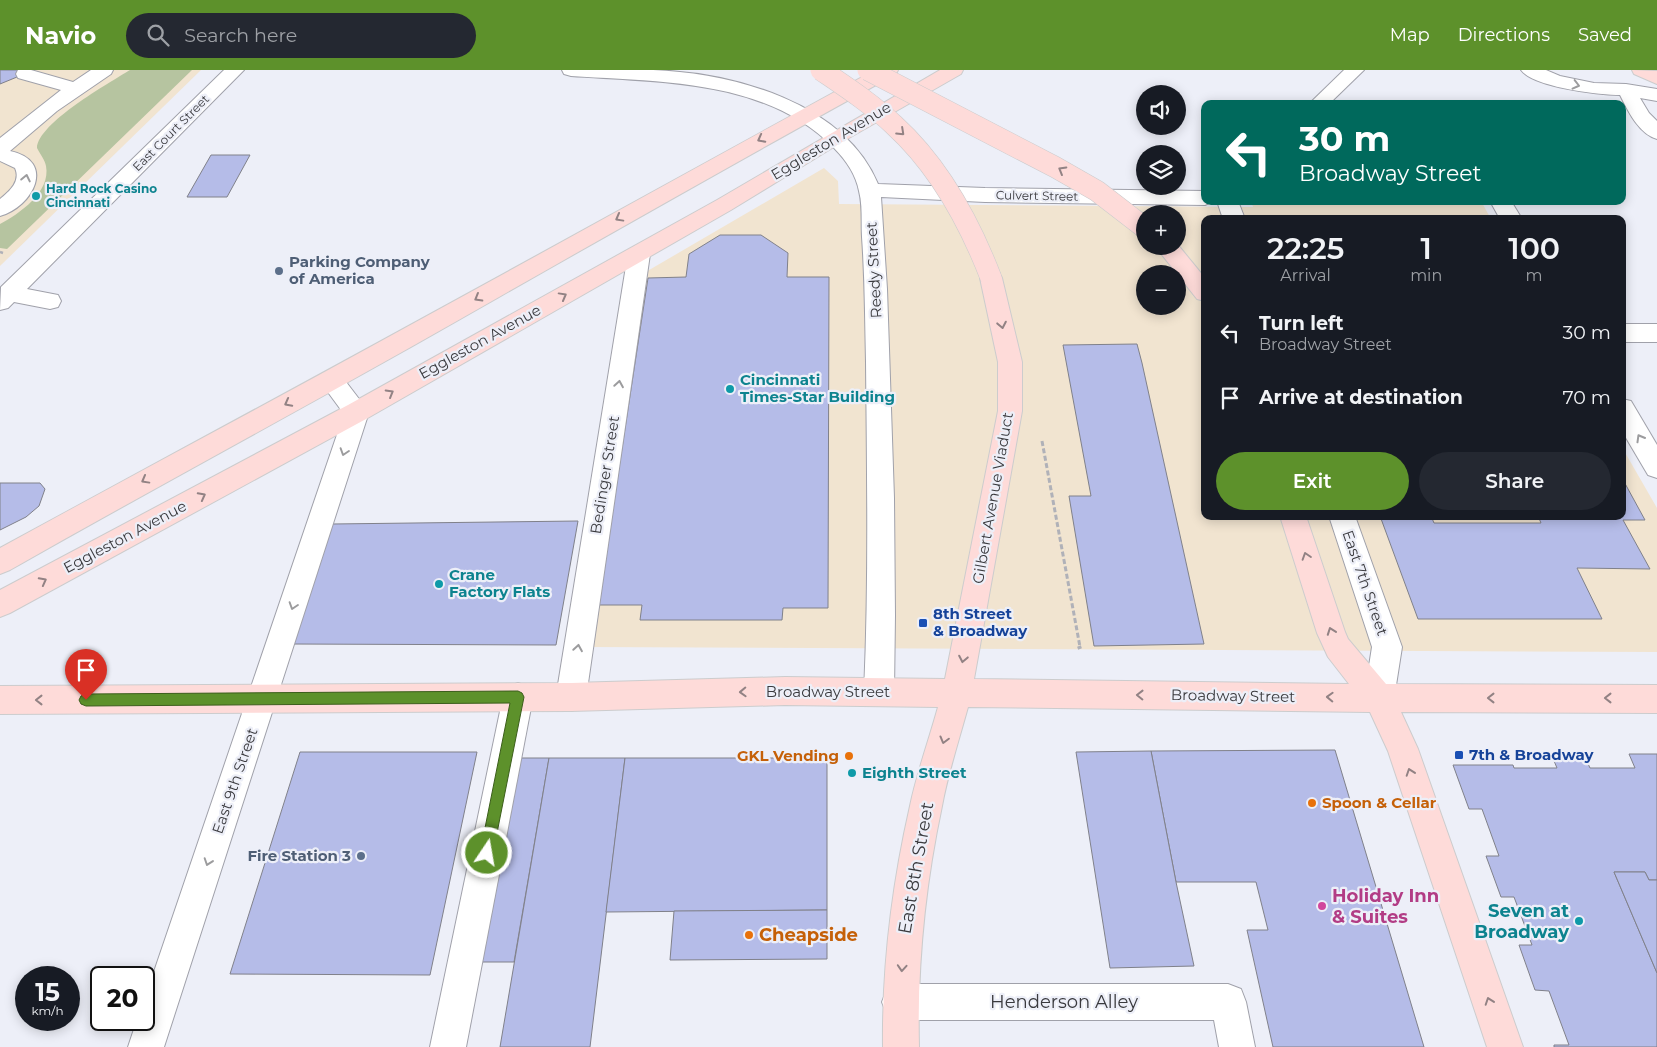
<!DOCTYPE html>
<meta charset="utf-8">
<style>
:root{--surface:#171b24;--page:#242831;--text:#f1f3f6;--muted:#9ea1a6;--accent:#5d912b}
body{margin:0;font-family:Montserrat,sans-serif;background:var(--page);color:var(--text);height:100vh;display:flex;flex-direction:column;font-size:19px;white-space:nowrap}
*{box-sizing:border-box;margin:0}
p{font-size:16px;color:var(--muted)}
.icon{flex:none;width:28px;height:28px;fill:none;stroke:currentColor;stroke-width:2;stroke-linecap:round;stroke-linejoin:round}
.map{position:relative;flex:1;overflow:hidden}
.sheet{position:absolute;left:1201px;top:145px;width:425px;height:305px;display:flex;flex-direction:column;background:var(--surface);border-radius:10px;box-shadow:0 2px 12px #0003}
.sheet>*{flex:none}
.hud{position:absolute;left:1201px;top:30px;width:425px;height:105px;border-radius:10px;box-shadow:0 2px 12px #0003;background:#00695c;color:#fff;overflow:hidden}
.controls{position:absolute;left:1136px;top:15px;display:grid;gap:10px}
.controls a{display:grid;place-items:center;width:50px;height:50px;border-radius:50%;background:var(--surface);box-shadow:0 2px 12px #0003;font-size:25px}
.speed{position:absolute;left:15px;top:896px;display:flex;gap:10px;font-size:25px;font-weight:700;text-align:center}
.speed>*{display:grid;place-content:center;width:65px;height:65px;border-radius:50%;background:var(--surface);box-shadow:0 2px 12px #0003;line-height:1}
.speed small{font-size:12px;font-weight:400}
.speed .limit{border:2px solid #111;border-radius:8px;background:#fff;color:#111}
.pin{position:absolute;display:grid;place-items:center;width:42px;height:42px;color:#fff;margin:-51px -21px;border-radius:50% 50% 50% 0;rotate:-45deg;box-shadow:0 0 5px #0007}
.pin .icon{rotate:45deg}
.me{position:absolute;width:55px;margin:-28px;rotate:12deg;stroke-linejoin:round;filter:drop-shadow(0 0 4px #0008)}
.turn{display:flex;align-items:center;gap:18px;height:105px;padding:0 15px;font-size:22px}
.turn .icon{width:65px;height:65px;stroke-width:2.5}
.turn b{display:block;font-size:35px;line-height:42px}
.eta{display:flex;justify-content:space-evenly;align-items:center;height:85px;text-align:center}
.eta b{font-size:30px;font-weight:600;line-height:35px}
.button{display:flex;gap:10px;margin-top:auto;padding:10px 15px}
.button a{flex:1;height:58px;border-radius:30px;background:var(--accent);color:#fff;font-size:20px;font-weight:600;line-height:58px;text-align:center}
.button a+a{background:var(--page);color:var(--text)}
ul{padding:0;list-style:none}
li{display:flex;align-items:center;gap:15px;height:65px;padding:0 15px}
li div{flex:1}
li b{display:block;font-size:19px}
li em{font-style:normal}
header{display:flex;align-items:center;gap:30px;box-sizing:border-box;height:70px;padding:0 25px;background:var(--accent);color:#fff}
header strong{font-size:24px}
nav{display:flex;gap:28px;margin-inline-start:auto;font-size:18px}
.search{width:350px;height:45px;background:var(--page);display:flex;align-items:center;gap:12px;box-sizing:border-box;padding:0 18px;border-radius:28px;color:var(--muted);font-size:19px}
.map>svg:first-child{display:block}
</style>
<header>
<strong>Navio</strong>
<div class="search"><svg class="icon" aria-label="search" viewBox="0 0 24 24"><circle cx="10" cy="10" r="6"/><path d="M15 15l6 6"/></svg>Search here</div>
<nav><a>Map</a><a>Directions</a><a>Saved</a></nav>
</header>
<div class="map">
<svg width="1657" height="977" viewBox="0 0 1657 977">
<rect width="100%" height="100%" fill="#edeff8"/>
<g fill="#f1e4d0" fill-rule="evenodd">
<polygon points="0,0 201,0 0,196"/>
<path d="M824,98L838,111L839,134L1253,137L1251,131H1481L1491,149H1205V446H1622L1623,379L1657,438V582L585,577L644,203ZM1145,144H1178V176H1145ZM1145,204H1178V236H1145Z"/>
</g>
<path fill="#b6c4a0" d="M130,0H192L7,179L0,178V154C19,144 51,122 46,96C45,90 40,84 37,78C38,53 109,13 130,0Z"/>
<g fill="#b5bce8" stroke="#80818a">
<polygon points="0,0 34,0 0,14"/>
<polygon points="211,85 250,85 227,127 187,127"/>
<polygon points="720,165 761,165 788,183 787,207 829,207 828,538 783,538 782,550 640,550 642,535 598,535 648,208 686,207 689,184"/>
<polygon points="1137,274 1142,293 1204,574 1094,576 1069,426 1091,426 1063,275"/>
<polygon points="1622,408 1645,450 1623,450 1650,499 1577,498 1602,549 1418,549 1380,446 1431,446 1434,453 1541,453 1538,446 1622,446"/>
<polygon points="0,413 40,413 45,419 39,436 26,447 0,460"/>
<polygon points="578,451 556,575 291,574 332,454"/>
<polygon points="1335,680 1424,977 1273,977 1247,860 1268,860 1256,812 1176,812 1151,681"/>
<polygon points="1151,681 1176,812 1194,896 1110,898 1076,682"/>
<polygon points="300,682 477,682 430,905 230,904"/>
<polygon points="1629,684 1657,684 1657,810 1649,810 1645,802 1614,802 1657,903 1657,977 1554,977 1554,975 1569,975 1549,921 1535,920 1519,875 1532,875 1514,827 1501,827 1486,786 1499,786 1482,739 1469,739 1453,695 1513,695 1514,698 1557,698 1552,686 1584,685 1590,698 1635,698"/>
<polygon points="514,688 549,688 514,892 475,892"/>
<polygon points="549,688 625,688 590,977 500,977"/>
<polygon points="625,688 827,688 827,840 606,842"/>
<polygon points="1614,802 1645,802 1649,810 1657,810 1657,903"/>
<polygon points="827,840 827,889 670,890 674,841"/>
</g>
<g fill="none" stroke-linecap="round" stroke-linejoin="round">
<defs>
<g id="minor">
<path d="M18,0H31L73,12L91,0H113L111,4L57,41L10,81C57,91 33,137 0,146V129C10,121 21,111 15,98L0,91V68L61,20L18,8L16,4Z"/>
<polygon points="224,0 244,0 27,219 58,225 61,231 58,237 50,239 14,232 8,238 0,240 1,217"/>
<path d="M562,0C592,0 622,0 653,0C733,3 844,32 878,114L985,118L1205,121V131H1213L1205,135L985,132L881,127L887,219L894,428L895,545L894,622L890,632L879,636L868,632L864,622C869,512 867,402 866,292C865,250 865,209 862,167C861,152 863,136 859,121C856,105 846,90 834,78C767,9 660,12 571,6L564,4Z"/>
<polygon points="1344,0 1364,0 1329,34 1309,34"/>
<path d="M1521,0H1546L1560,6L1594,13L1626,14L1657,19V31L1640,28L1649,43L1657,51V69C1639,64 1628,41 1620,25C1599,25 1533,17 1521,0Z"/>
<polygon points="1217,131 1238,131 1245,149 1223,149"/>
<polygon points="1490,131 1511,131 1522,149 1500,149"/>
<polygon points="639,176 647,179 650,184 586,627 582,637 571,641 560,637 556,627 628,184 631,179"/>
<rect x="1622" y="254" width="35" height="18"/>
<polygon points="331,301 340,304 369,342 164,977 128,977 137,950 144,950 144,931 344,344 319,310 322,304"/>
<polygon points="1622,329 1631,331 1657,375 1657,408 1648,405 1622,361"/>
<polygon points="1329,446 1355,446 1402,577 1394,628 1390,638 1379,642 1368,638 1364,628 1372,577"/>
<polygon points="518,613 529,617 533,627 466,977 430,977 503,627 507,617"/>
<polygon points="900,914 1228,914 1241,919 1246,932 1255,977 1219,977 1214,950 900,950 887,945 882,932 887,919"/>
</g>
<g id="major">
<path d="M875,0H898L896,4C730,95 566,189 402,282C272,355 140,426 10,500L0,504V478C127,408 256,340 383,270C547,181 710,89 875,0Z"/>
<polygon points="940,0 963,0 961,4 842,72 731,140 366,349 10,543 0,547 0,520 348,335 717,130"/>
<polygon points="1632,0 1657,1 1657,14 1634,4"/>
<polygon points="1178,175 1205,208 1205,231 1197,229 1155,176"/>
<path d="M991,200L999,202L1002,208L1022,292V341L974,609L1349,614L1328,587L1317,563L1280,446H1306L1345,562L1348,569L1386,614L1657,615V643L1401,642L1418,679L1523,977H1487L1388,681L1370,642L968,637C959,670 948,703 942,736C925,816 917,895 919,977H883C882,895 892,815 910,736C917,702 929,670 938,637L785,635L571,641L0,644V616L571,613L785,607L945,609L998,341V292L980,208L983,202Z"/>
</g>
</defs>
<use href="#minor" stroke="#a0a1aa" stroke-width="2"/>
<use href="#major" stroke="#cccccd" stroke-width="2"/>
<polyline stroke="#b0b1b8" stroke-width="2.5" stroke-dasharray="4 2" stroke-linecap="butt" points="0,182 3,183"/>
<polyline stroke="#b0b1b8" stroke-width="3" stroke-dasharray="5 2.5" stroke-linecap="butt" points="1042,371 1080,577"/>
<polyline stroke="#b0b1b8" stroke-width="4" stroke-dasharray="5.5 3" stroke-linecap="butt" points="1079,576 1080,579"/>
<use href="#minor" fill="#fff" fill-rule="evenodd"/>
<use href="#major" fill="#fedbd9" fill-rule="evenodd"/>
<defs>
<g id="major-bridge">
<path d="M821,0C846,17 872,34 894,55C939,96 969,151 991,208"/>
<polyline points="868,0 1055,97 1097,121 1145,158"/>
</g>
</defs>
<use href="#major-bridge" stroke="#cccccd" stroke-width="22" stroke-linecap="butt"/>
<use href="#major-bridge" stroke="#fedbd9" stroke-width="21"/>
</g>
<defs><path id="oneway-chevron" d="M-2-3.5L2.5 0L-2 3.5" fill="none" stroke-width="1.6" stroke-linecap="round" stroke-linejoin="round" transform="scale(1.25)"/></defs>
<g stroke="#9c9c9e">
<use href="#oneway-chevron" transform="translate(1576 15) rotate(14)"/>
<use href="#oneway-chevron" transform="translate(26 108) rotate(-78)"/>
<use href="#oneway-chevron" transform="translate(619 314) rotate(-81)"/>
<use href="#oneway-chevron" transform="translate(1640 368) rotate(-120)"/>
<use href="#oneway-chevron" transform="translate(344 382) rotate(108)"/>
<use href="#oneway-chevron" transform="translate(293 536) rotate(108)"/>
<use href="#oneway-chevron" transform="translate(578 578) rotate(-81)"/>
<use href="#oneway-chevron" transform="translate(208 792) rotate(109)"/>
</g>
<g stroke="#928284">
<use href="#oneway-chevron" transform="translate(901 62) rotate(43)"/>
<use href="#oneway-chevron" transform="translate(761 69) rotate(152)"/>
<use href="#oneway-chevron" transform="translate(1062 100) rotate(-150)"/>
<use href="#oneway-chevron" transform="translate(619 148) rotate(151)"/>
<use href="#oneway-chevron" transform="translate(563 226) rotate(-29)"/>
<use href="#oneway-chevron" transform="translate(478 228) rotate(150)"/>
<use href="#oneway-chevron" transform="translate(1002 255) rotate(79)"/>
<use href="#oneway-chevron" transform="translate(390 323) rotate(-30)"/>
<use href="#oneway-chevron" transform="translate(288 333) rotate(152)"/>
<use href="#oneway-chevron" transform="translate(145 410) rotate(151)"/>
<use href="#oneway-chevron" transform="translate(202 426) rotate(-28)"/>
<use href="#oneway-chevron" transform="translate(1306 486) rotate(-108)"/>
<use href="#oneway-chevron" transform="translate(43 511) rotate(-28)"/>
<use href="#oneway-chevron" transform="translate(1331 561) rotate(-110)"/>
<use href="#oneway-chevron" transform="translate(963 589) rotate(101)"/>
<use href="#oneway-chevron" transform="translate(743 622) rotate(178)"/>
<use href="#oneway-chevron" transform="translate(1140 625) rotate(-179)"/>
<use href="#oneway-chevron" transform="translate(1330 627) rotate(-178)"/>
<use href="#oneway-chevron" transform="translate(1491 628) rotate(-180)"/>
<use href="#oneway-chevron" transform="translate(1608 628) rotate(-180)"/>
<use href="#oneway-chevron" transform="translate(39 630) rotate(180)"/>
<use href="#oneway-chevron" transform="translate(944 670) rotate(105)"/>
<use href="#oneway-chevron" transform="translate(1410 702) rotate(-109)"/>
<use href="#oneway-chevron" transform="translate(902 898) rotate(94)"/>
<use href="#oneway-chevron" transform="translate(1489 931) rotate(-109)"/>
</g>
<polygon fill="#5d912b" stroke="#3c5e1c" points="518,621 522,623 524,627 493,783 491,787 487,789 482,787 480,783 510,633 86,636 81,634 79,630 81,626 86,624"/>
<g fill="#0f9aa8" stroke="#edeff8" stroke-width="2">
<circle cx="36" cy="126" r="5"/>
<circle cx="730" cy="319" r="5"/>
<circle cx="439" cy="514" r="5"/>
<circle cx="852" cy="703" r="5"/>
<circle cx="1579" cy="851" r="5"/>
</g>
<g fill="#5c6f8a" stroke="#edeff8" stroke-width="2">
<circle cx="279" cy="201" r="5"/>
<circle cx="361" cy="786" r="5"/>
</g>
<g fill="#1a4fb4" stroke="#edeff8" stroke-width="2">
<rect x="918" y="548" width="10" height="10" rx="2.5"/>
<rect x="1454" y="680" width="10" height="10" rx="2.5"/>
</g>
<g fill="#e8710a" stroke="#edeff8" stroke-width="2">
<circle cx="849" cy="686" r="5"/>
<circle cx="1312" cy="733" r="5"/>
<circle cx="749" cy="865" r="5"/>
</g>
<circle fill="#d1479c" stroke="#edeff8" stroke-width="2" cx="1322" cy="836" r="5"/>
<g text-anchor="middle" stroke-width="4.5" stroke-linejoin="round" paint-order="stroke">
<g font-size="12" fill="#3a3a3e" stroke="#edeff8">
<text transform="translate(171 63) rotate(-45)" y="4">East Court Street</text>
<text transform="translate(1037 126) rotate(1)" y="4">Culvert Street</text>
</g>
<g font-size="12" font-weight="bold" fill="#0d838f" stroke="#edeff8" text-anchor="start">
<text x="46" y="123">Hard Rock Casino<tspan x="46" dy="14">Cincinnati</tspan></text>
</g>
<g font-size="15" fill="#3a3a3e" stroke="#edeff8">
<text transform="translate(831 71) rotate(-31)" y="5">Eggleston Avenue</text>
<text transform="translate(874 200) rotate(-93)" y="5">Reedy Street</text>
<text transform="translate(480 272) rotate(-29)" y="5">Eggleston Avenue</text>
<text transform="translate(605 405) rotate(-81)" y="5">Bedinger Street</text>
<text transform="translate(993 428) rotate(-80)" y="5">Gilbert Avenue Viaduct</text>
<text transform="translate(125 467) rotate(-28)" y="5">Eggleston Avenue</text>
<text transform="translate(1365 513) rotate(71)" y="5">East 7th Street</text>
<text x="828" y="627">Broadway Street</text>
<text transform="translate(1233 626) rotate(1)" y="5">Broadway Street</text>
<text transform="translate(235 711) rotate(-71)" y="5">East 9th Street</text>
</g>
<g font-size="15" font-weight="bold" fill="#4e5e75" stroke="#edeff8" text-anchor="start">
<text x="289" y="197">Parking Company<tspan x="289" dy="17">of America</tspan></text>
<text x="351" y="791" text-anchor="end">Fire Station 3</text>
</g>
<g font-size="15" font-weight="bold" fill="#0d838f" stroke="#edeff8" text-anchor="start">
<text x="740" y="315">Cincinnati<tspan x="740" dy="17">Times-Star Building</tspan></text>
<text x="449" y="510">Crane<tspan x="449" dy="17">Factory Flats</tspan></text>
<text x="862" y="708">Eighth Street</text>
</g>
<g font-size="15" font-weight="bold" fill="#164399" stroke="#edeff8" text-anchor="start">
<text x="933" y="549">8th Street<tspan x="933" dy="17">&amp; Broadway</tspan></text>
<text x="1469" y="690">7th &amp; Broadway</text>
</g>
<g font-size="15" font-weight="bold" fill="#c56008" stroke="#edeff8" text-anchor="end">
<text x="839" y="691">GKL Vending</text>
<text x="1322" y="738" text-anchor="start">Spoon &amp; Cellar</text>
</g>
<g font-size="18" fill="#3a3a3e" stroke="#edeff8">
<text transform="translate(916 798) rotate(-80)" y="6">East 8th Street</text>
<text x="1064" y="938">Henderson Alley</text>
</g>
<g font-size="18" font-weight="bold" fill="#b23c85" stroke="#edeff8" text-anchor="start">
<text x="1332" y="832">Holiday Inn<tspan x="1332" dy="21">&amp; Suites</tspan></text>
</g>
<g font-size="18" font-weight="bold" fill="#0d838f" stroke="#edeff8" text-anchor="end">
<text x="1569" y="847">Seven at<tspan x="1569" dy="21">Broadway</tspan></text>
</g>
<g font-size="18" font-weight="bold" fill="#c56008" stroke="#edeff8" text-anchor="start">
<text x="759" y="871">Cheapside</text>
</g>
</g>
</svg>
<div class="controls">
<a><svg class="icon" aria-label="sound" viewBox="0 0 24 24"><path d="M4 9h4l5-4v14l-5-4H4zM17 9q2 3 0 6"/></svg></a>
<a><svg class="icon" aria-label="layers" viewBox="0 0 24 24"><path d="M12 4l9 5-9 5-9-5zM3 14l9 5 9-5"/></svg></a>
<a>+</a>
<a>−</a>
</div>
<div class="speed"><div>15<small>km/h</small></div><div class="limit">20</div></div>
<div class="pin" style="left:86px;top:630px;background:#d93025"><svg class="icon" aria-label="arrive" viewBox="0 0 24 24"><path d="M6 21V4h12l-3 4 3 4H6"/></svg></div>
<svg class="me" style="left:487px;top:783px" viewBox="-20 -20 40 40"><circle r="17" fill="#5d912b" stroke="#fff" stroke-width="3"/><path d="M0-11L8 9 0 5-8 9z" fill="#fff"/></svg>
<div class="hud">
<div class="turn"><svg class="icon" aria-label="left" viewBox="0 0 24 24"><path d="M17 20v-9H6M10 6l-5 5 5 5"/></svg><div><b>30 m</b>Broadway Street</div></div>
</div>
<section class="sheet">
<div class="eta">
<div><b>22:25</b><p>Arrival</p></div>
<div><b>1</b><p>min</p></div>
<div><b>100</b><p>m</p></div>
</div>
<ul>
<li><svg class="icon" aria-label="left" viewBox="0 0 24 24"><path d="M17 20v-9H6M10 6l-5 5 5 5"/></svg><div><b>Turn left</b><p>Broadway Street</p></div><em>30 m</em></li>
<li><svg class="icon" aria-label="arrive" viewBox="0 0 24 24"><path d="M6 21V4h12l-3 4 3 4H6"/></svg><div><b>Arrive at destination</b></div><em>70 m</em></li>
</ul>
<div class="button"><a>Exit</a><a>Share</a></div>
</section>
</div>
